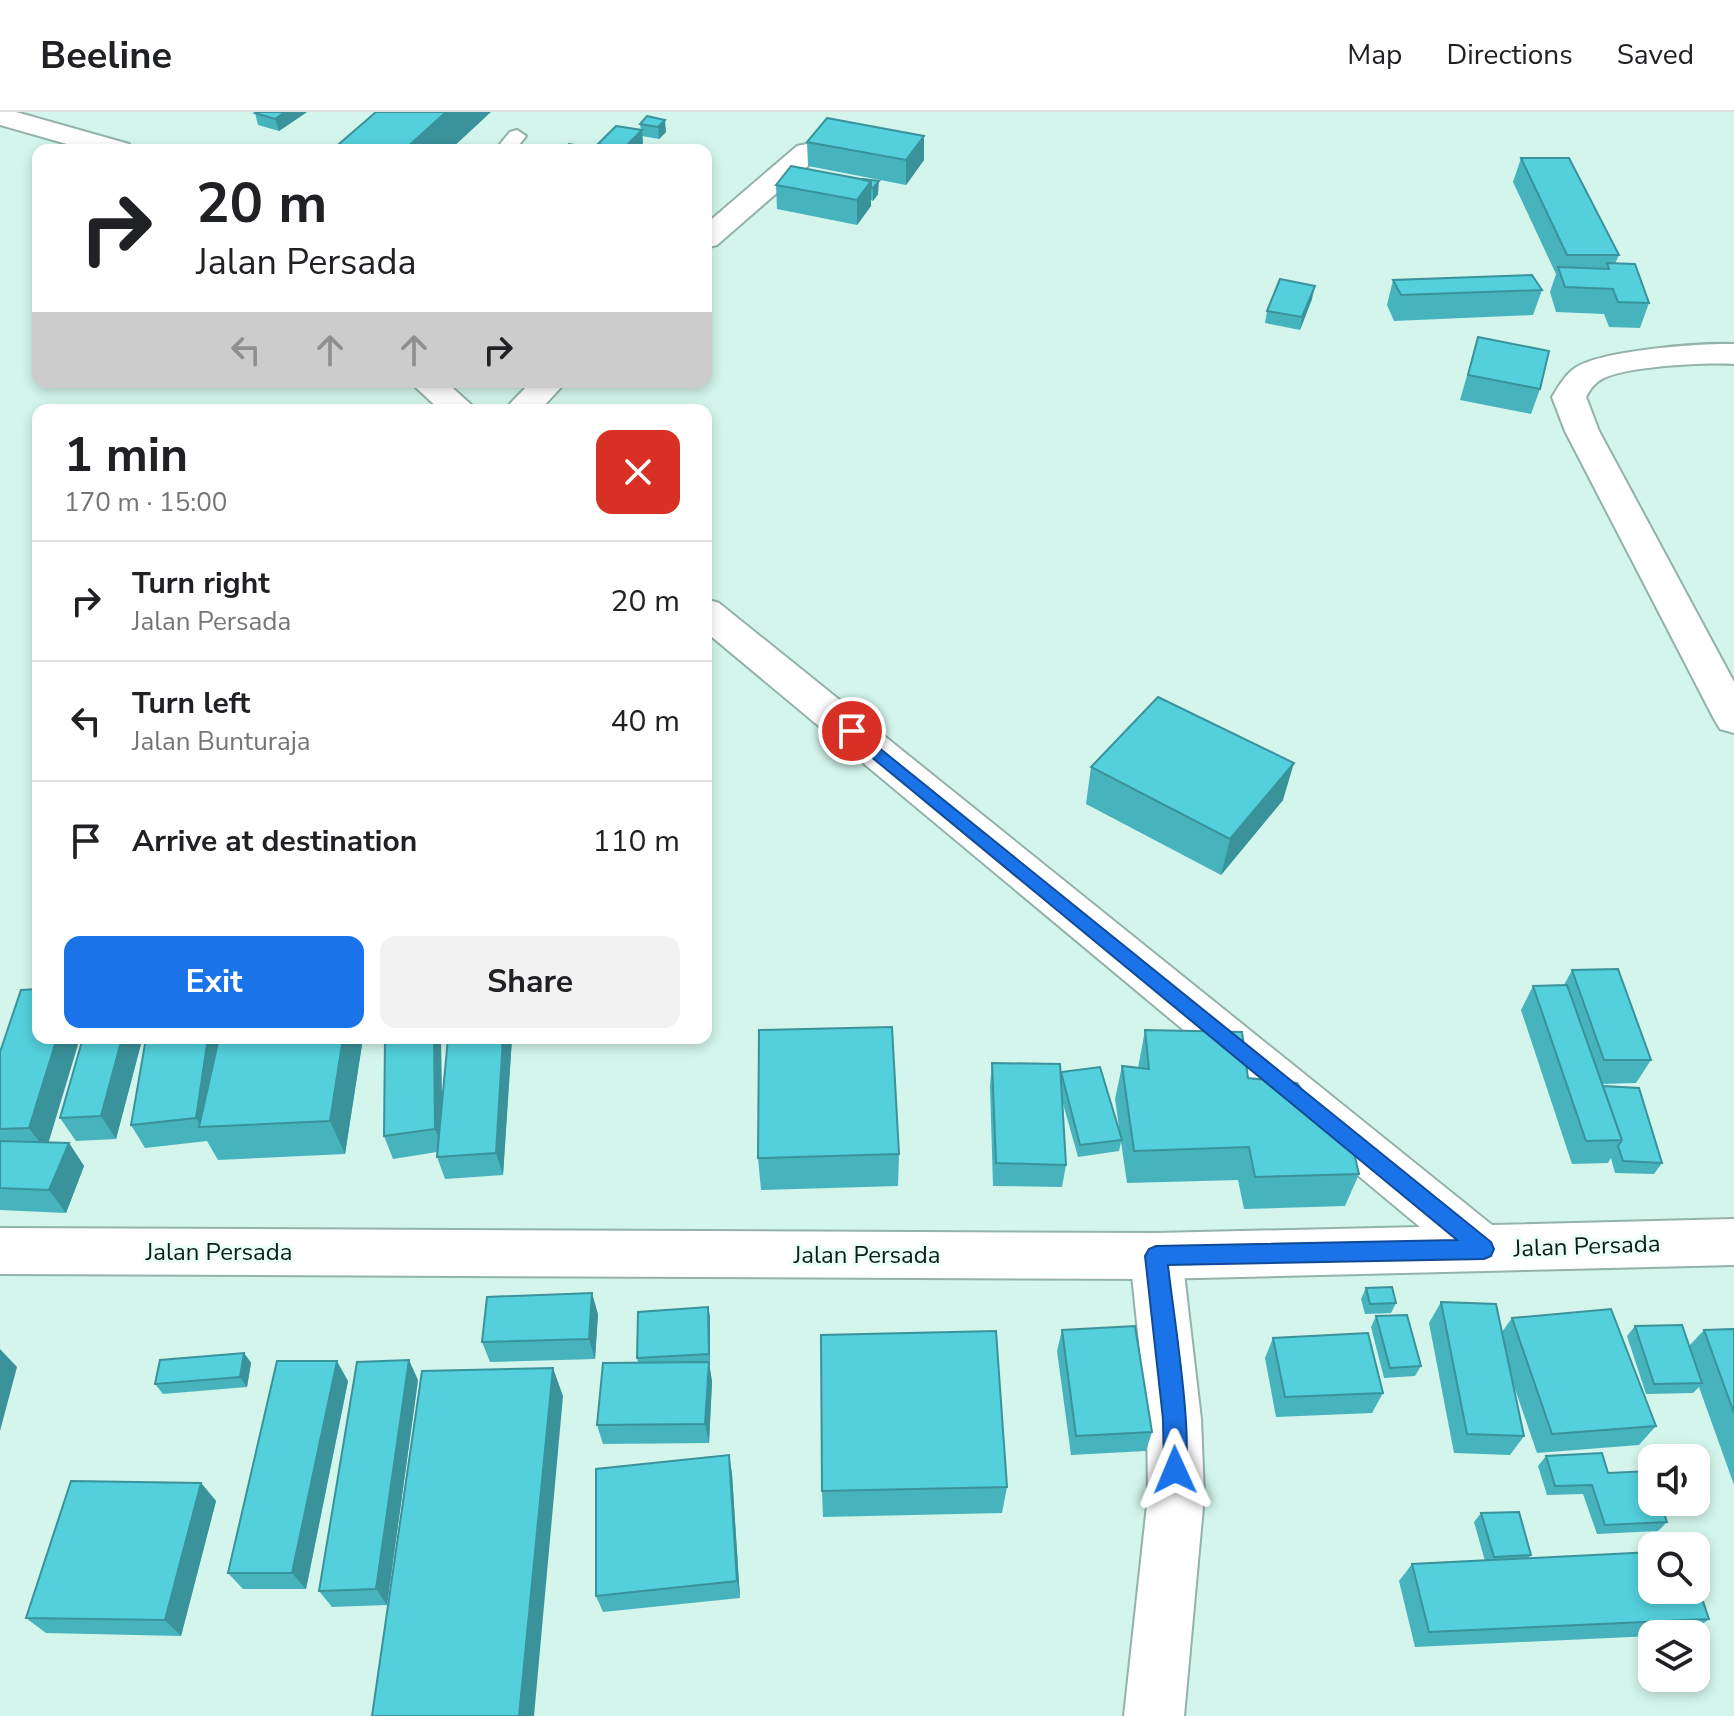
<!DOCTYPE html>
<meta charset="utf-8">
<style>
:root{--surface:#fff;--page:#f2f2f2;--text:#202124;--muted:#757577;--line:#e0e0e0;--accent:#1a73e8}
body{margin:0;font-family:"Nunito Sans",sans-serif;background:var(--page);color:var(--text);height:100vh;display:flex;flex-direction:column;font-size:30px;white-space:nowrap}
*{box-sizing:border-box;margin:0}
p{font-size:26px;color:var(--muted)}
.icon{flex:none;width:44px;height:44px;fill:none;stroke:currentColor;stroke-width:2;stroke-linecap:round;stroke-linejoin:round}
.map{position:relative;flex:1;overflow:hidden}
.side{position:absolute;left:32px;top:292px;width:680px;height:640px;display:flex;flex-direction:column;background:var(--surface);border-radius:16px;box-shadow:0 4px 12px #0003}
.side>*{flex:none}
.top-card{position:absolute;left:32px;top:32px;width:680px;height:244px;border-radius:16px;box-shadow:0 4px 12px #0003;background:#fff;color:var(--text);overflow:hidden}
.fabs{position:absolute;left:1638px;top:1332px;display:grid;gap:16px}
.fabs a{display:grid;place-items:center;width:72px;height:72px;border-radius:16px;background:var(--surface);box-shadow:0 4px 12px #0003;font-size:40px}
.pin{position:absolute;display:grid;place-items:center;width:68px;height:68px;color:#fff;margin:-34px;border:4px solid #fff;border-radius:50%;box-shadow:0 2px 8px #0007}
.me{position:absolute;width:88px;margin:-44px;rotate:359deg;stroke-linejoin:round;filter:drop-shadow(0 0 6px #0008)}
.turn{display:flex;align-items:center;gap:28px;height:168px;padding:0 32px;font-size:36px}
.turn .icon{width:104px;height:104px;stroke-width:2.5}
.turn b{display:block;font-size:56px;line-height:68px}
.lanes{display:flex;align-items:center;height:76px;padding:0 32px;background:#0003;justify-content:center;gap:40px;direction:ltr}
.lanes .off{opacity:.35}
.round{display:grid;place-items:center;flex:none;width:84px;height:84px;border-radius:16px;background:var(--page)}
.headline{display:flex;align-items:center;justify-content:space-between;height:136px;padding:0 32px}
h1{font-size:48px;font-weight:700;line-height:60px}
.cta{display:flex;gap:16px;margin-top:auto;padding:16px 32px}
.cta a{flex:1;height:92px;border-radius:16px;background:var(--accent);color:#fff;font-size:32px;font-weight:700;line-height:92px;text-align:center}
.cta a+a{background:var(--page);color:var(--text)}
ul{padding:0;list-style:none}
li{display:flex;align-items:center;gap:24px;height:120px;padding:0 32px;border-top:2px solid var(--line)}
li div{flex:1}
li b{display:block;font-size:30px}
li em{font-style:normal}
header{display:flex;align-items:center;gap:48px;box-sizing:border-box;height:112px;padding:0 40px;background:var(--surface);border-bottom:2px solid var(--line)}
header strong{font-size:38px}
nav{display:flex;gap:44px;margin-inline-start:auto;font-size:28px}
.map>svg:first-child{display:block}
</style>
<header>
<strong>Beeline</strong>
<nav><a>Map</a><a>Directions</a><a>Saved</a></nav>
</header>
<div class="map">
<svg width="1734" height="1604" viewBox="0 0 1734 1604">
<rect width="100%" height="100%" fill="#d3f5ec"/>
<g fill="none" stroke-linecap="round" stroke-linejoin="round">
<defs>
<polygon id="lane" points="517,18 526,24 515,38 495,38 510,20"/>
<g id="street">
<polygon points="807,32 817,34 821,40 817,46 717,133 706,136 706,112 797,34"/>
<path d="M1734,232V252C1706,250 1627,254 1602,267C1595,271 1590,277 1586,285L1599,319L1734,570V621L1720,617L1714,607L1565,319L1552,285C1558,275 1565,263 1575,256C1601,238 1701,231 1734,232Z"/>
<polygon points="531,270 566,270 540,298 504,298"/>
<polygon points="1156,1121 1174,1128 1182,1144 1201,1307 1204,1384 1184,1604 1124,1604 1148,1384 1147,1307 1130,1144 1138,1128"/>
</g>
<g id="secondary">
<polygon points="0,0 16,0 129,32 133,38 88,38 0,13"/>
<polygon points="410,270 446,270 477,298 440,298"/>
<polygon points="706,487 719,491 1492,1113 1734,1107 1734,1153 1156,1167 0,1162 0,1116 1156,1121 1420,1115 706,520"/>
</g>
</defs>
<use href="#lane" stroke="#92b2aa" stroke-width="4"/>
<use href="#street" stroke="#92b2aa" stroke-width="4"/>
<use href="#secondary" stroke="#92b2aa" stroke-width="4"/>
<use href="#lane" fill="#fff" fill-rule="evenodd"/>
<use href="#street" fill="#fff" fill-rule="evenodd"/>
<use href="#secondary" fill="#fff" fill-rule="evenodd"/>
</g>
<g fill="#47b3bd">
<polygon points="307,0 279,19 258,13 255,1"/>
<polygon points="647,4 666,20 659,27 642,24 643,31 636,38 563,38 599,38 598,32 641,18 640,12"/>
<polygon points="807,30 924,48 906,73 808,54"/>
<polygon points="1521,46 1619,143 1615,152 1649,191 1640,216 1609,215 1604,202 1556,200 1550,180 1556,162 1513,70"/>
<polygon points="863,67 878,82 873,89 871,88 871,94 857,113 777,97 776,73"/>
<polygon points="1393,168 1542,178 1533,203 1394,209 1387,193"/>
<polygon points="1312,187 1300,218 1265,211 1267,199"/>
<polygon points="1478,225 1540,277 1531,302 1460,288"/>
<polygon points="1091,655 1283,688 1221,763 1086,692"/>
<polygon points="1572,858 1651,948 1636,971 1602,972 1662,1051 1654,1062 1615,1061 1611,1046 1608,1051 1572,1052 1521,898 1533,874 1564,873"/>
<polygon points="1145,918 1359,1062 1345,1094 1244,1097 1238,1068 1127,1071 1121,1030 1119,1039 1078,1045 1062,988 1066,1053 1062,1075 993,1074 990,974 992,951 1061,960 1120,1022 1115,987 1122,954 1138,956"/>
<polygon points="146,926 363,926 345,1042 218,1048 207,1029 145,1036 131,1013"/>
<polygon points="512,926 503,1063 445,1067 437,1045 437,1040 393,1047 384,1024 442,984"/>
<polygon points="142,928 116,1027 76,1029 60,1006"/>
<polygon points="0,940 48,1030 69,1031 84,1054 66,1101 0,1098"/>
<polygon points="899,1042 898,1074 761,1078 758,1046"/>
<polygon points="1366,1176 1396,1191 1391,1201 1365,1202 1361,1187"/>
<polygon points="1441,1190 1502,1220 1512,1206 1656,1314 1639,1333 1537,1341 1512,1268 1524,1324 1510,1343 1454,1341 1429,1211"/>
<polygon points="708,1195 710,1205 710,1252 709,1252 712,1270 709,1331 603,1332 597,1313 638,1251 637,1246"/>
<polygon points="598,1202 595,1247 490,1250 482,1230"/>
<polygon points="1376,1204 1421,1254 1415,1264 1384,1266 1371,1215"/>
<polygon points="1635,1214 1689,1234 1704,1218 1734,1217 1734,1373 1699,1275 1693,1281 1646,1282 1627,1224"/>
<polygon points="1062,1218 1152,1320 1146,1339 1071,1343 1057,1239"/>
<polygon points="1273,1226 1383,1281 1372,1301 1276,1305 1265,1246"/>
<polygon points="244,1241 251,1251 247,1275 163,1282 155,1272"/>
<polygon points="418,1268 387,1493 332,1495 319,1479"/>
<polygon points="348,1269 306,1477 243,1477 228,1461"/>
<polygon points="729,1343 732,1362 740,1486 603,1500 596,1484"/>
<polygon points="1546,1344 1608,1361 1667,1410 1658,1419 1597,1422 1583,1382 1547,1383 1538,1354"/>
<polygon points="201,1371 216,1389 181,1524 46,1521 26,1506"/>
<polygon points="1007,1375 1002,1401 823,1405 822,1379"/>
<polygon points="1481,1401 1531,1443 1527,1447 1709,1507 1690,1522 1652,1522 1652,1524 1415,1535 1399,1469 1412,1452 1485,1449 1474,1410"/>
</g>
<g fill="#3a929a">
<polygon points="285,0 307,0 279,19 275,7"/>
<polygon points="446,0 491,0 450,38 404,38"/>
<polygon points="665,8 666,20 659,27 658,15"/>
<polygon points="642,18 643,31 636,38 623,38"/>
<polygon points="924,24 924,48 906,73 906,48"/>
<polygon points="871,69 871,94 857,113 857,88"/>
<polygon points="879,69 878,82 873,89 873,76"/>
<polygon points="1315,174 1312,187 1300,218 1302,205"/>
<polygon points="1294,651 1283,688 1221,763 1230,727"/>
<polygon points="57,926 80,926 46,1039 29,1016"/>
<polygon points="122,926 141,926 142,928 116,1027 101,1004"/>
<polygon points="208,926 220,926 201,1015 196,1006"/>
<polygon points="343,926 363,926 345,1042 330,1009"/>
<polygon points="434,926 441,926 443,1039 435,1017"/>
<polygon points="503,926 512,926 503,1063 496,1041"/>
<polygon points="69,1031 84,1054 66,1101 49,1078"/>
<polygon points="592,1181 598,1202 595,1247 589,1227"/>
<polygon points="708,1195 710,1205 710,1252 709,1242"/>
<polygon points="0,1237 17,1255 0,1319"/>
<polygon points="244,1241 251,1251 247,1275 240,1265"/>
<polygon points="409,1248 418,1268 387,1493 376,1477"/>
<polygon points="337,1249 348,1269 306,1477 292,1461"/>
<polygon points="709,1250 712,1270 709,1331 705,1312"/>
<polygon points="553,1256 563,1284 534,1604 519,1604"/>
<polygon points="729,1343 732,1362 740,1486 737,1469"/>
<polygon points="201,1371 216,1389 181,1524 165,1508"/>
</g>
<g fill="#53d0dc" stroke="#3a929a" stroke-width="2">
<polygon points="257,0 285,0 275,7 255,1"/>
<polygon points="376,0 446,0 404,38 332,38"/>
<polygon points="647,4 665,8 658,15 640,12"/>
<polygon points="827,6 924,24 906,48 807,30"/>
<polygon points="616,14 642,18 623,37 598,32"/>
<polygon points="569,32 601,38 563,38"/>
<polygon points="1521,46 1569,46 1619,143 1567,143"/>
<polygon points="791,54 871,69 857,88 776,73"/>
<polygon points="863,67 879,69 873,76 871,76 871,69 863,68"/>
<polygon points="1607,151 1635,152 1649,191 1618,190 1613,177 1565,175 1558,155 1609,157"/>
<polygon points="1532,163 1542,178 1401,183 1393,168"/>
<polygon points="1280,167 1315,174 1302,205 1267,199"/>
<polygon points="1478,225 1549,239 1540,277 1468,263"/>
<polygon points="1158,585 1294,651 1230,727 1091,655"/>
<polygon points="1618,857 1651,948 1604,948 1572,858"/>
<polygon points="1567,873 1622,1028 1586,1029 1533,874"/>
<polygon points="38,877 38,926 57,926 29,1016 0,1017 0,940 21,878"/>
<polygon points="892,915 899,1042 758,1046 759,918"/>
<polygon points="1145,918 1242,920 1248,966 1297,971 1331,1020 1349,1019 1359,1062 1255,1065 1249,1035 1134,1039 1122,954 1149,957"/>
<polygon points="83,926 122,926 101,1004 60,1006"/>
<polygon points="146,926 208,926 196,1006 131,1013"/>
<polygon points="219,926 343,926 330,1009 199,1015"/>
<polygon points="385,926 434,926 435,1017 384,1024"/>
<polygon points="448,926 503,926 496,1041 437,1045"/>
<polygon points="992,951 1060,952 1066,1053 996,1051"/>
<polygon points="1100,955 1122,1028 1080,1033 1061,960"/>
<polygon points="1603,974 1639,976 1662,1051 1623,1049 1618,1034 1622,1028"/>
<polygon points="0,1029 69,1031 49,1078 0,1076"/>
<polygon points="1392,1175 1396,1191 1370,1192 1366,1176"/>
<polygon points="592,1181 589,1227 482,1230 487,1185"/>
<polygon points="1441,1190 1496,1192 1524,1324 1467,1322"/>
<polygon points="708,1195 709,1242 637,1246 638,1200"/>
<polygon points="1611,1197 1656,1314 1552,1322 1512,1206"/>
<polygon points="1407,1203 1421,1254 1390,1256 1376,1204"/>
<polygon points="1682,1213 1702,1271 1654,1272 1635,1214"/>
<polygon points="1135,1214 1152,1320 1076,1324 1062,1218"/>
<polygon points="1734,1217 1734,1301 1704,1218"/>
<polygon points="996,1219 1007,1375 822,1379 821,1223"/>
<polygon points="1368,1221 1383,1281 1285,1285 1273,1226"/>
<polygon points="244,1241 240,1265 155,1272 160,1248"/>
<polygon points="409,1248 376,1477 319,1479 357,1250"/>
<polygon points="277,1249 337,1249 292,1461 228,1461"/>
<polygon points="709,1250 705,1312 597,1313 603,1251"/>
<polygon points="553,1256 519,1604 372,1604 422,1259"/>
<polygon points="1602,1341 1608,1361 1650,1359 1652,1366 1652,1390 1660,1390 1667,1410 1605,1413 1592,1373 1555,1374 1546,1344"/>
<polygon points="729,1343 737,1469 596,1484 596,1357"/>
<polygon points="71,1369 201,1371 165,1508 26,1506"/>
<polygon points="1519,1400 1531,1443 1494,1445 1481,1401"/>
<polygon points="1652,1440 1652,1478 1696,1478 1696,1469 1709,1507 1429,1520 1412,1452"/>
</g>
<path fill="#1a73e8" stroke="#114b97" stroke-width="2" d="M852,614L1491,1130L1494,1137L1491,1144L1484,1147L1168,1153C1172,1194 1196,1336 1183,1366L1175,1370L1167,1366L1164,1358L1163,1307L1145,1144L1149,1137L1156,1134L1457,1128L846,624L843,619Z"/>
<g text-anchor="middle" stroke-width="6" stroke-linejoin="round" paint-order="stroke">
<g font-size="24" fill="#101c19" stroke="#ebfff9">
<text transform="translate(1587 1134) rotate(-2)" y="8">Jalan Persada</text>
<text x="219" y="1148">Jalan Persada</text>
<text x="867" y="1151">Jalan Persada</text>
</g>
</g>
</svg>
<div class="fabs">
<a><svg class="icon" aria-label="sound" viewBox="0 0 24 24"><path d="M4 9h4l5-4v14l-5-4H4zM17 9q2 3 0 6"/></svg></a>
<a><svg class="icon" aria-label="search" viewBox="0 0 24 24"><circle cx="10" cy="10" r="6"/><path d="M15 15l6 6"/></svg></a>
<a><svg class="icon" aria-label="layers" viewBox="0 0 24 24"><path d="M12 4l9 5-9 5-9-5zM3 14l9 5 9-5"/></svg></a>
</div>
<div class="pin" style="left:852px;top:619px;background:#d93025"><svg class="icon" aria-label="arrive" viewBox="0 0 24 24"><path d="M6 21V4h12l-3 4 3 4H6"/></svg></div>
<svg class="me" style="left:1175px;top:1358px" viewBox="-20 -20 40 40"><path d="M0-17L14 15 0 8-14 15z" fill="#1a73e8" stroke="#fff" stroke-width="4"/></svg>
<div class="top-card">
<div class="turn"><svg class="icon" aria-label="right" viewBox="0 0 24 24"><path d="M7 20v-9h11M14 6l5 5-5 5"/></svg><div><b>20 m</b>Jalan Persada</div></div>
<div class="lanes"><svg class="icon off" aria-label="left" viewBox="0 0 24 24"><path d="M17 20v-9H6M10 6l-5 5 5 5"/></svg><svg class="icon off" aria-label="ahead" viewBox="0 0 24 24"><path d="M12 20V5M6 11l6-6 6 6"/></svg><svg class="icon off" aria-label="ahead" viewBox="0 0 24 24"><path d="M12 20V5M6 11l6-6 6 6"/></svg><svg class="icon" aria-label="right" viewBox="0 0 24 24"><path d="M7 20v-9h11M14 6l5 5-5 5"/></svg></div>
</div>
<section class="side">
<div class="headline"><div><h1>1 min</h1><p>170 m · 15:00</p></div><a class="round" style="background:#d93025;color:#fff"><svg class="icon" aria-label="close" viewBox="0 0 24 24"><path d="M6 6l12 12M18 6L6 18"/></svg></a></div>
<ul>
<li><svg class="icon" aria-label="right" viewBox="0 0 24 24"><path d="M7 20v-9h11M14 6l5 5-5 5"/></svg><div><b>Turn right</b><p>Jalan Persada</p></div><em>20 m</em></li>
<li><svg class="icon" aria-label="left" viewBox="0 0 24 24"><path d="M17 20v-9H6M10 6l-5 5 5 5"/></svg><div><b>Turn left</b><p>Jalan Bunturaja</p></div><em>40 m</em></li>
<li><svg class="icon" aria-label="arrive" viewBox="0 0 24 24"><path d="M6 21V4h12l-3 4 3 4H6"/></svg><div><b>Arrive at destination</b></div><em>110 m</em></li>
</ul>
<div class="cta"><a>Exit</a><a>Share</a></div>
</section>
</div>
